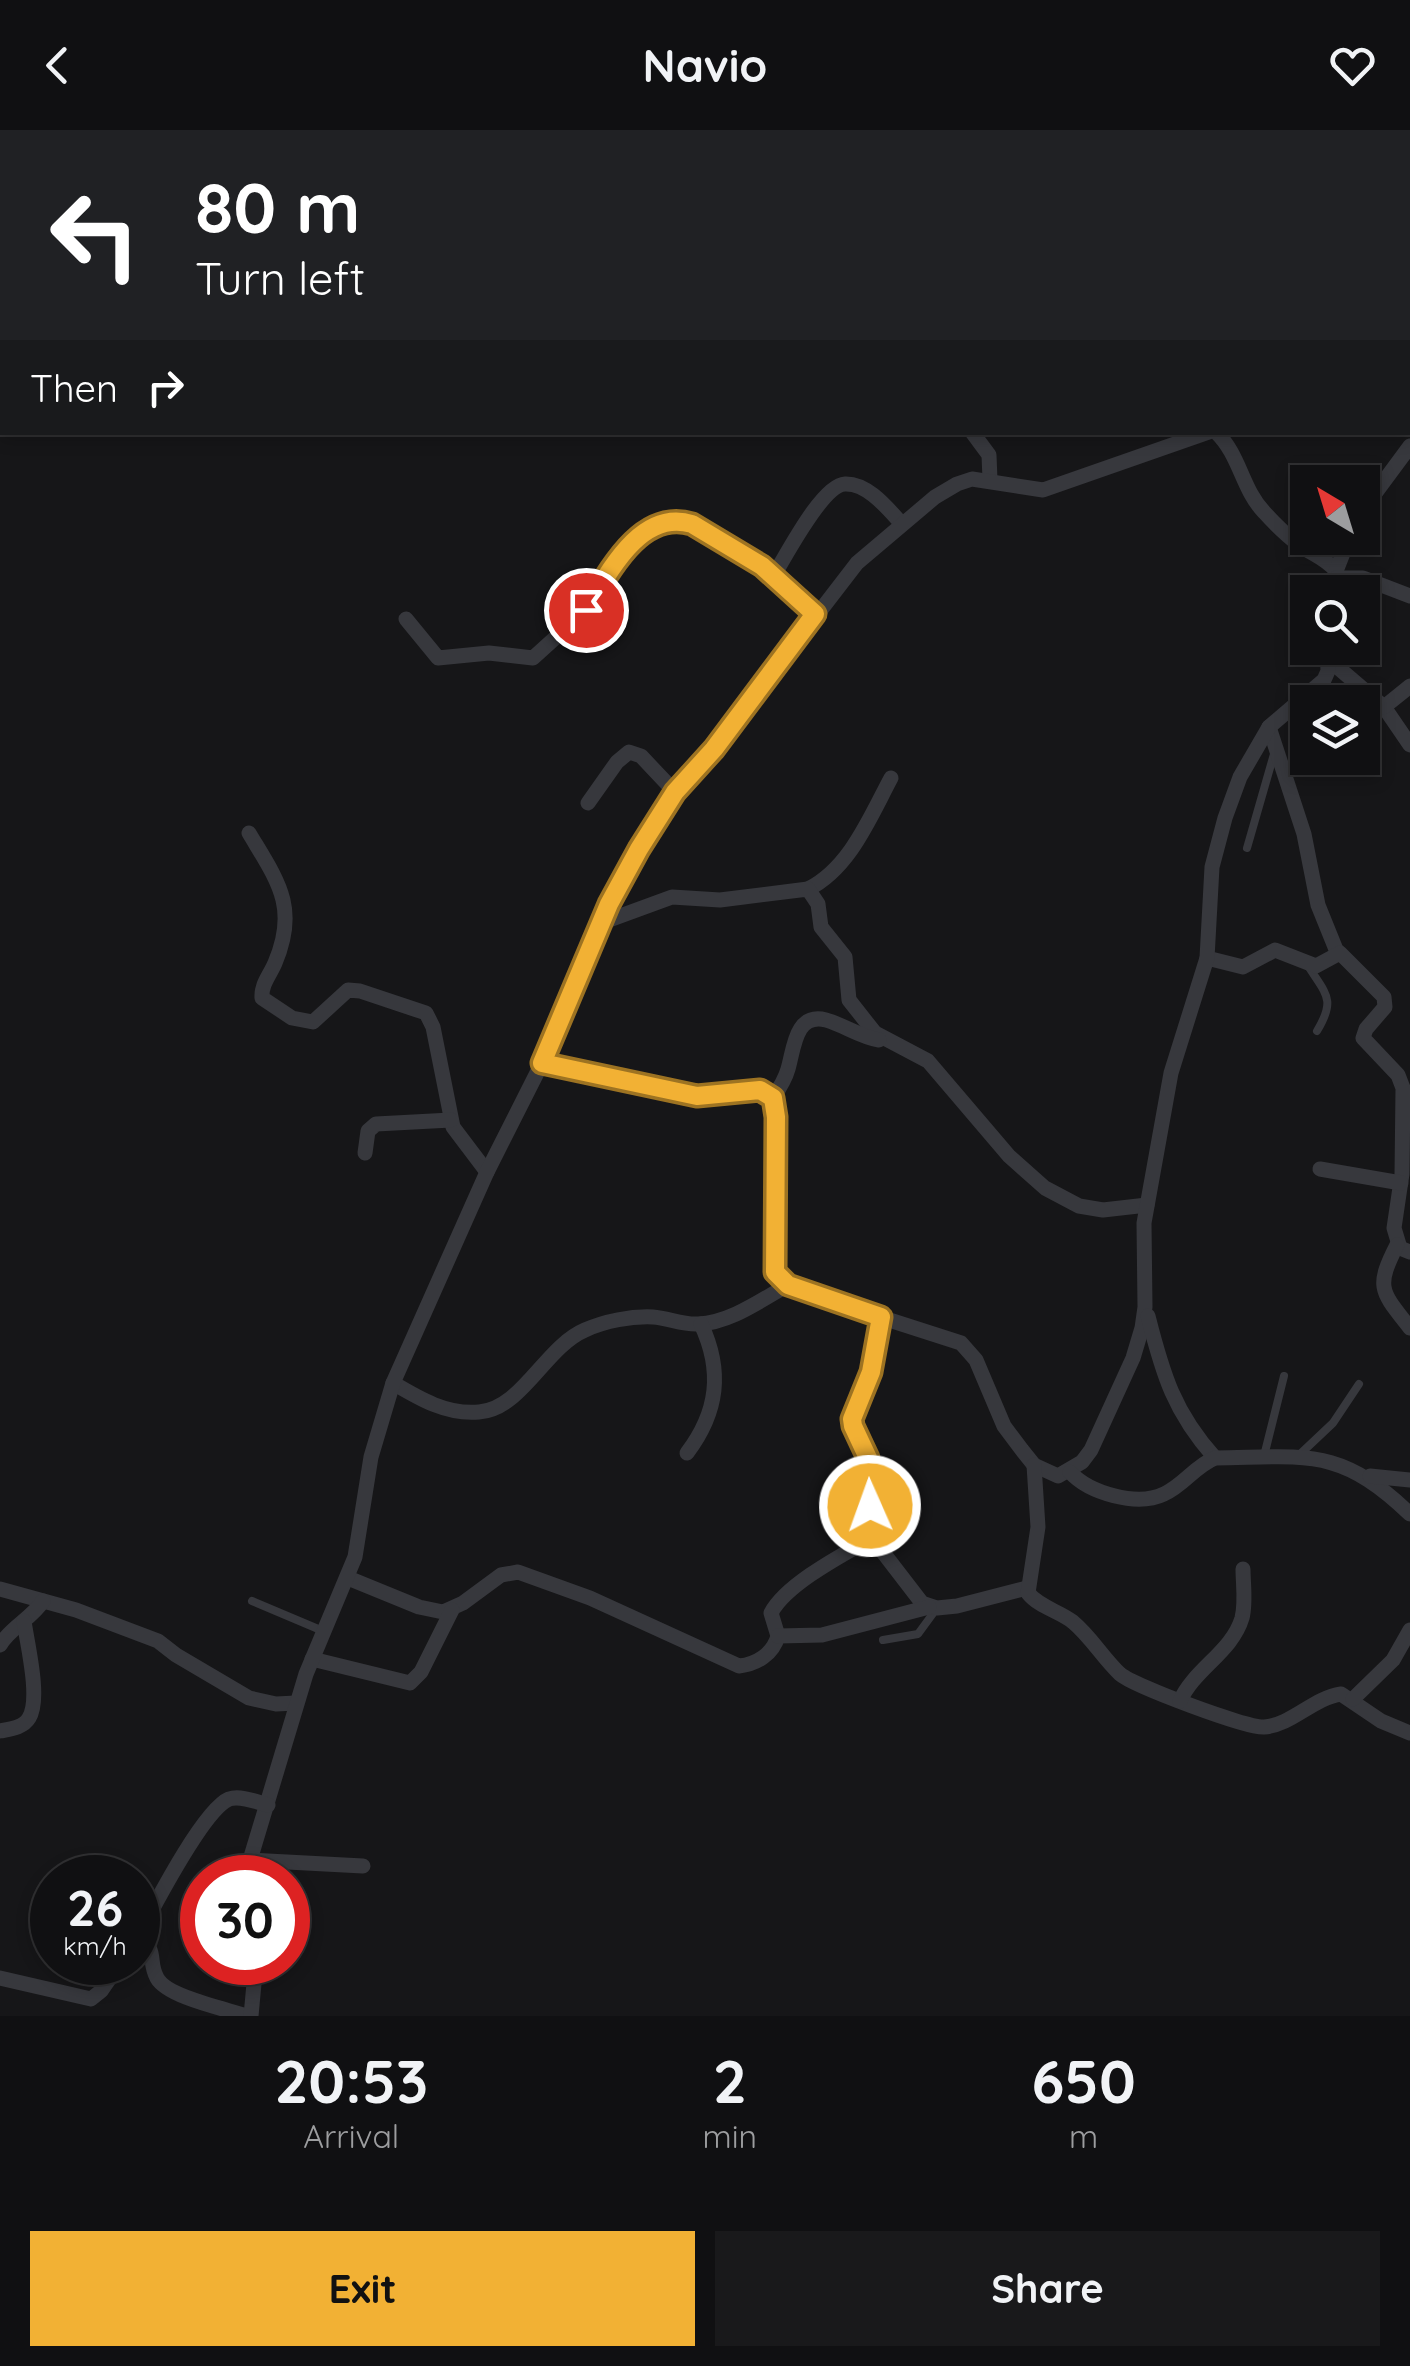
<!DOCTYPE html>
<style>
:root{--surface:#101012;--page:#19191b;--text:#f1f3f6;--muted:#9c9d9f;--line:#303032;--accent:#f2b134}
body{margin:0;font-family:Quicksand,sans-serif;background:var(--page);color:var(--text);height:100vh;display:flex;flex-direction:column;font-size:38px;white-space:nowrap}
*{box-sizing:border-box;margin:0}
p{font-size:32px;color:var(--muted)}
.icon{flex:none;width:55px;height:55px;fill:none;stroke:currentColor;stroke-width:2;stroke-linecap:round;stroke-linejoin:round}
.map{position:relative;height:1886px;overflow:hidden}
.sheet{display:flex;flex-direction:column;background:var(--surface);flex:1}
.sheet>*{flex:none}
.top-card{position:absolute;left:0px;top:0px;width:1410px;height:305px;box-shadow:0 5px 15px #0003,0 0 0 2px var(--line);background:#202124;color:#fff;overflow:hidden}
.needle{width:65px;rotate:322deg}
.buttons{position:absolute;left:1290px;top:335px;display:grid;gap:20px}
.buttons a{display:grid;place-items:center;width:90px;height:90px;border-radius:0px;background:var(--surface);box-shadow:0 5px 15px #0003,0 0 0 2px var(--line);font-size:50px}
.speed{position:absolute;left:30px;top:1725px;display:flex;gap:20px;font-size:50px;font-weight:700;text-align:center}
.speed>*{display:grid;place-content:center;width:130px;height:130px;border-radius:50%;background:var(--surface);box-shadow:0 5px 15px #0003,0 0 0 2px var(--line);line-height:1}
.speed small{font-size:25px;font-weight:400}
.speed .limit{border:15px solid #d22;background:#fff;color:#111}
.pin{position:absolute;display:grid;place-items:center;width:85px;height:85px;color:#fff;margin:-42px;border:5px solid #fff;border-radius:50%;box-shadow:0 2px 10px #0007}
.me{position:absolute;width:110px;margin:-55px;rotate:358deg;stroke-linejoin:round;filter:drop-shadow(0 0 8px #0008)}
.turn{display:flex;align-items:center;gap:35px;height:210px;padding:0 30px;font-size:45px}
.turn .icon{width:130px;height:130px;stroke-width:2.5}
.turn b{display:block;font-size:70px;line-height:85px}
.then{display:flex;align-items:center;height:95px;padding:0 30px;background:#0003;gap:20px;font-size:38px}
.eta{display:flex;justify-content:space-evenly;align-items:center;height:170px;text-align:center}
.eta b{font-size:60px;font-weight:700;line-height:70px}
.button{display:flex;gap:20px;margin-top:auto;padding:20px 30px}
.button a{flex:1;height:115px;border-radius:0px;background:var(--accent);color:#111;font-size:40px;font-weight:700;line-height:115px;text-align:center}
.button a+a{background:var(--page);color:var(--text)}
header{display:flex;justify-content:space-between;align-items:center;height:130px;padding:0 30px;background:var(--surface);font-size:45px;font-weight:700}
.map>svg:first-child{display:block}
</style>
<header><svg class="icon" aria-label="back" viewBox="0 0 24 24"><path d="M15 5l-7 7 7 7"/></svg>Navio<svg class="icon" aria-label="heart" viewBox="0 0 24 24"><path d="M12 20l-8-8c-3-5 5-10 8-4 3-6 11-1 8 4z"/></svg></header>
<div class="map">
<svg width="1410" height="1886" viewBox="0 0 1410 1886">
<rect width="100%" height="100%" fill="#161618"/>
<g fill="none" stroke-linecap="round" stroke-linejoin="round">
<g stroke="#37383d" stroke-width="8">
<polyline points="1247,718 1274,624"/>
<path d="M1307,834C1325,864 1337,868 1317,901"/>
<polyline points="1264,1326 1284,1246"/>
<polyline points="1297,1327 1333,1293 1359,1254"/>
<polyline points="252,1471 323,1501"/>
<polyline points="883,1510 918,1504 937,1478"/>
</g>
<g stroke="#37383d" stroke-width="15">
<polyline points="1100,0 1101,2"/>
<polyline points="1121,2 1122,0"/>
<polyline points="1333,2 1347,0"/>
<polyline points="1408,190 1410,189"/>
<polyline points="972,302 989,325 990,350"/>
<path d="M1216,302C1240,325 1242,359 1264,382C1274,393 1286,405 1298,414C1311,424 1326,428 1336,441L1333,462"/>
<polyline points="1362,381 1410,316"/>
<polyline points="1336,441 1349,408"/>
<path d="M774,445C786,426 822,355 845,354C868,353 888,379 902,394"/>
<polyline points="1336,448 1363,448 1410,466"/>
<path d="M406,489L438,528L489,523L533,528L586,480L623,422L667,390C714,390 785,450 815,484"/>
<polyline points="1328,529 1384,577 1410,615"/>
<polyline points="1384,577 1410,556"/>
<polyline points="1269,597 1304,704 1318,775 1337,822"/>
<polyline points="588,673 617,632 629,622 641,626 675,662"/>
<path d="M249,703C277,750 299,777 275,833C270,845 261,854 262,868L292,888L313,892L348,860L360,861L426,883L433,897L453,997L487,1042"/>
<path d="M808,759C850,738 870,687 891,648"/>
<polyline points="601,793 672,767 720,770 808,759 818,774 821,797 845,827 849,870 875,903 928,931 1009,1026 1045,1058 1079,1076 1103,1080 1147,1075"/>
<polyline points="1207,828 1243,837 1275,820 1316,836 1340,823 1384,867 1385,877 1366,899 1363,908 1398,945 1403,958 1402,1044 1394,1098 1400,1118 1410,1122"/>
<polyline points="542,933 697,966 761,960 773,968 776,974 773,1132 780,1149 849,1177 961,1213 976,1230 1004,1296 1022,1320 1034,1335 1058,1346 1082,1332 1091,1320 1133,1228 1142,1198 1145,1177 1144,1093 1171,943 1207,828 1212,737 1225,688 1240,647 1269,597 1324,550 1328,541 1327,518"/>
<path d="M773,968C779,959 785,950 788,939C794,919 795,882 826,890C844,895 860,907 879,910"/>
<polyline points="365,1023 368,1001 376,994 451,990"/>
<polyline points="1320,1039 1401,1053"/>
<path d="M1397,1115C1375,1158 1381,1161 1410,1198"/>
<path d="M1148,1186C1163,1245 1174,1282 1215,1328"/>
<polyline points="881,1187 871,1242 852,1294 869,1328 872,1408 922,1473 937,1478 957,1476 1027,1458"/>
<path d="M393,1253C420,1269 447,1285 479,1282C522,1279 545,1217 585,1200C605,1191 631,1186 653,1187C668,1188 683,1195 698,1194C730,1193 761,1170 788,1155"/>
<path d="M687,1323C718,1282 723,1241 701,1194"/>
<path d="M1034,1335L1038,1397L1028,1463C1039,1477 1059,1481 1073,1492C1091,1507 1103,1528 1120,1544C1134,1556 1246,1598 1264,1597C1292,1595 1313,1568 1341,1564L1381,1591L1410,1603"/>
<path d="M1070,1342C1089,1363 1137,1377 1164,1364C1184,1355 1195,1336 1215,1328C1307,1327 1339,1316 1410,1384"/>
<polyline points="1370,1346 1410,1350"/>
<path d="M348,1448L419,1477L443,1482L463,1473L501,1445L518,1442L590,1468L739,1536C757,1534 773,1524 778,1506L771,1483C786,1454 844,1424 872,1408"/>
<polyline points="0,1459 76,1480 158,1511 176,1525 249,1568 276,1574 296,1573"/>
<polyline points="778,1506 822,1505 929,1477"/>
<path d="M0,1515C11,1497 31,1489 43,1471"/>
<polyline points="312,1529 410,1553 421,1542 452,1480"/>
<polyline points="1353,1569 1393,1530 1410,1500"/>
<path d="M1180,1571C1194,1539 1232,1522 1242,1488C1246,1473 1243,1454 1243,1439"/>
<path d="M0,1601C10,1599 23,1598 29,1588C41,1569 27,1513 24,1491"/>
<polyline points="250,1730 363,1736"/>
<polyline points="248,1748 250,1730 306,1544 355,1427 371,1327 393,1253 487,1042 542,933 609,775 675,662 714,619 857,433 935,367 957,354 972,349 1043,360 1209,302"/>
<path d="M138,1806C153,1778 203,1680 229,1669C240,1665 257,1672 268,1675"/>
<path d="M138,1806C159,1822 147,1829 157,1848C167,1867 226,1879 247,1886"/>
<polyline points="0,1848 91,1869 101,1861 121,1832"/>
<polyline points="251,1886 256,1832"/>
</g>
</g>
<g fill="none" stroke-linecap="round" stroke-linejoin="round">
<defs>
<path id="route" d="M586,480C608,444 640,378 692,394L762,436L815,484L714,619L675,662L639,719L609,774L542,933L697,966L760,960L773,968L776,987L775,1142L788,1155L881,1187L871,1242L852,1289L853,1296L868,1328L870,1376"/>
</defs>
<use href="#route" stroke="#9d7322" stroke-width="25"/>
<use href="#route" stroke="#f2b134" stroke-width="18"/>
</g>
</svg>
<div class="buttons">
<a><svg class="needle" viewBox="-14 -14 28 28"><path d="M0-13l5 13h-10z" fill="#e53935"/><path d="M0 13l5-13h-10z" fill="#9c9d9f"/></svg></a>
<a><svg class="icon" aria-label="search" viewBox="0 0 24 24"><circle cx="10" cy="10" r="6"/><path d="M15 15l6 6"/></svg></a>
<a><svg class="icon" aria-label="layers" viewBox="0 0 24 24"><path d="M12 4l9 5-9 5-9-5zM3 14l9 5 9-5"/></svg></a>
</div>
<div class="speed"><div>26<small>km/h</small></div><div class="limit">30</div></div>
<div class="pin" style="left:586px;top:480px;background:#d93025"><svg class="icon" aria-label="arrive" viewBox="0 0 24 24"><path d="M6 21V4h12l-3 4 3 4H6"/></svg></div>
<svg class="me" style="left:870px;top:1376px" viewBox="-20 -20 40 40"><circle r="17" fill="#f2b134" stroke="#fff" stroke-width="3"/><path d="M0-11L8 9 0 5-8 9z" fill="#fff"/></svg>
<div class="top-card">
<div class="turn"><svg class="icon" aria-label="left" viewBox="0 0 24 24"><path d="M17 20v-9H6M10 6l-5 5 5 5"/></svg><div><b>80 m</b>Turn left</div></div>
<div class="then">Then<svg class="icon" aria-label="right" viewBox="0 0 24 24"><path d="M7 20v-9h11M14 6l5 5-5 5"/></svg></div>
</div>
</div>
<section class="sheet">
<div class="eta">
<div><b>20:53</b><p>Arrival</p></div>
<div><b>2</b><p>min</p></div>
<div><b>650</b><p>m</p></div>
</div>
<div class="button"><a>Exit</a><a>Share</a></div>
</section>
